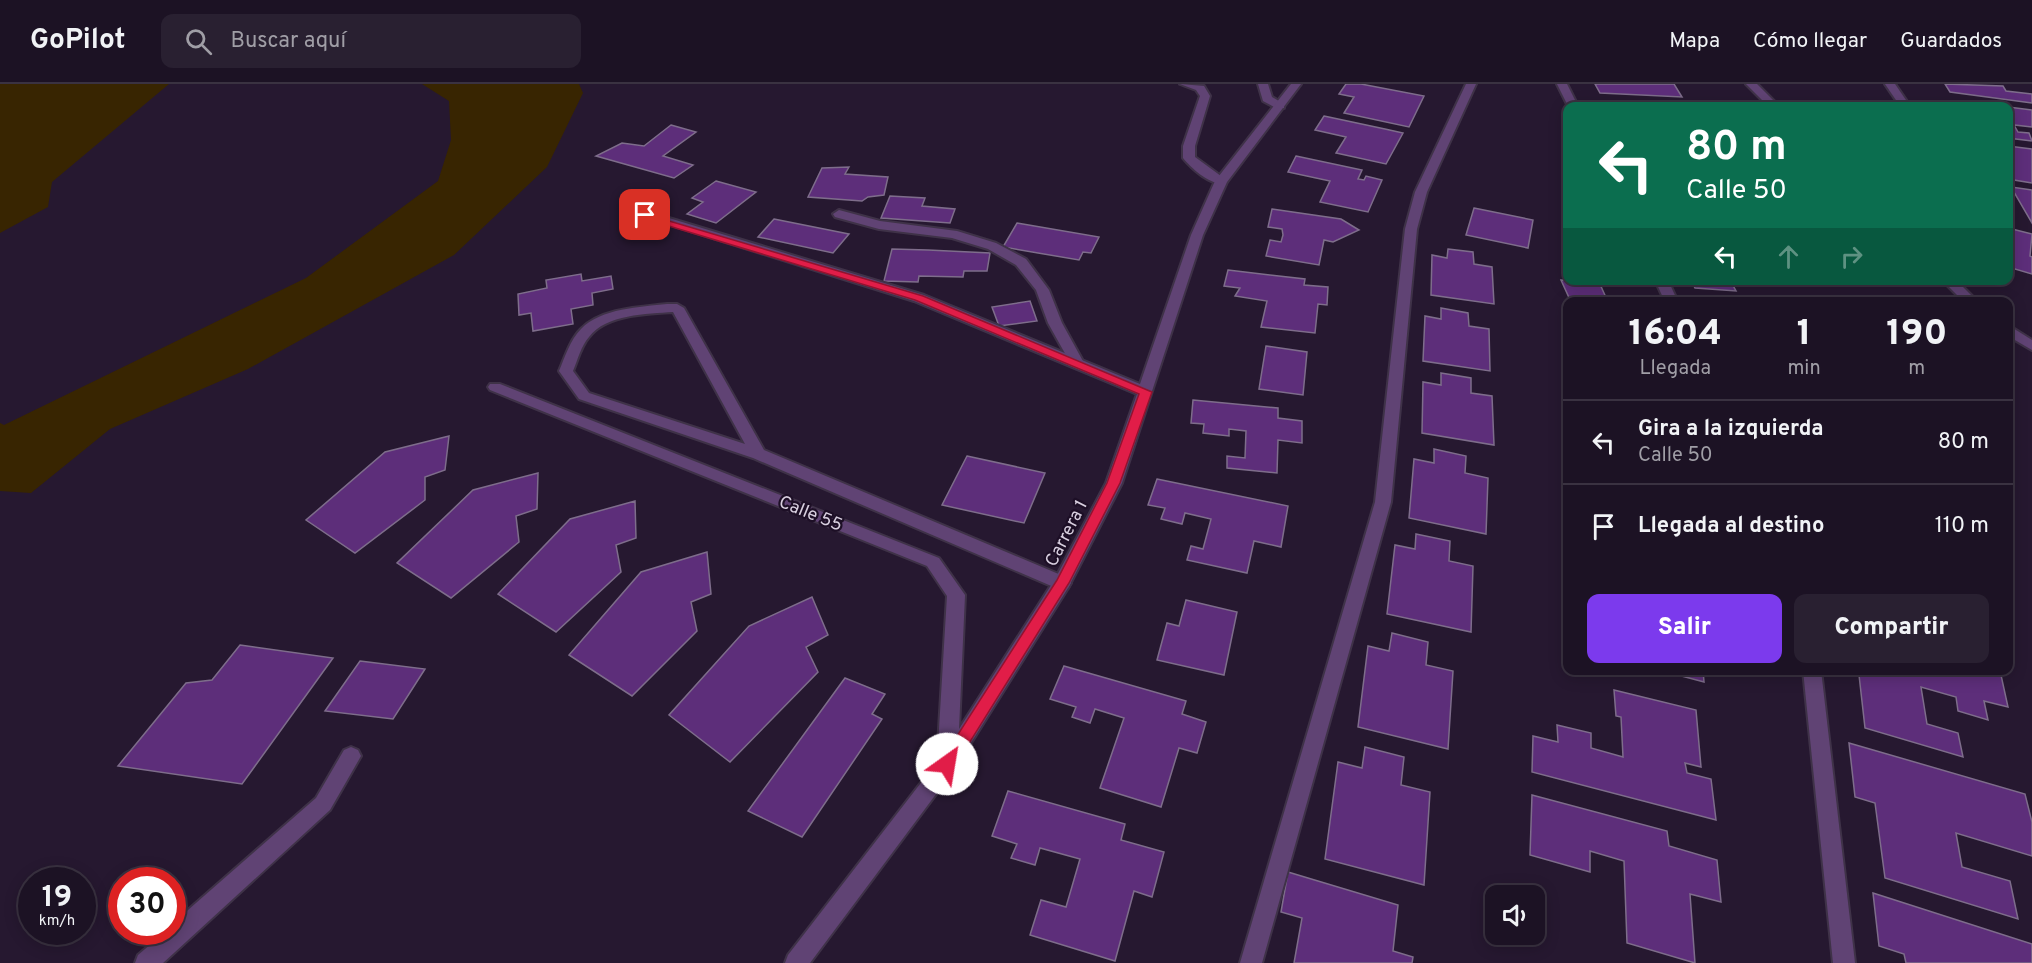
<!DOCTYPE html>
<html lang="es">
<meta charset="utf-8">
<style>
:root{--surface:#1c1224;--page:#292031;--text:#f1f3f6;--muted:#a09ea6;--line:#3a3241;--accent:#7c3aed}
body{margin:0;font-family:Overpass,sans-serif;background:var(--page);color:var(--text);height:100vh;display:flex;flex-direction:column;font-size:22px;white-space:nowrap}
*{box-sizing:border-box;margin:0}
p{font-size:20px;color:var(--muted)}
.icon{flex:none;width:33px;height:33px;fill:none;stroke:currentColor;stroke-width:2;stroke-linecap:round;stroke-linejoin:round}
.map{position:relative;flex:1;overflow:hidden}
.drawer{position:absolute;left:1563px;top:213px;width:450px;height:378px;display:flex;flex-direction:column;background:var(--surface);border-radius:12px;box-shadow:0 3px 15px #0003,0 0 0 2px var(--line)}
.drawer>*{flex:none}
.banner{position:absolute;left:1563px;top:18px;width:450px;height:183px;border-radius:12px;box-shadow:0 3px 15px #0003,0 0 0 2px var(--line);background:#0b6e4f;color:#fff;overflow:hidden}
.buttons{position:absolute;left:1485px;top:801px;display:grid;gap:12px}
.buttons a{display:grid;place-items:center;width:60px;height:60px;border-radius:12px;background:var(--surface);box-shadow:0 3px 15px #0003,0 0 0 2px var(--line);font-size:30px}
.speed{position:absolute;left:18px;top:783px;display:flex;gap:12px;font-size:30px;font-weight:700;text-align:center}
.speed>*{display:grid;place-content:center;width:78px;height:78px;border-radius:50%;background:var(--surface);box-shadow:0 3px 15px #0003,0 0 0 2px var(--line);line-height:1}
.speed small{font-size:15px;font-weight:400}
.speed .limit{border:9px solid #d22;background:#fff;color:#111}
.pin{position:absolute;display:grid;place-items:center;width:51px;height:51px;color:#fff;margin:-26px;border-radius:12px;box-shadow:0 3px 9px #0006}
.me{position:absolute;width:66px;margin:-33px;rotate:32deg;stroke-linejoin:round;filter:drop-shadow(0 0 4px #0008)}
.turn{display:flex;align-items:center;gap:21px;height:126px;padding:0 24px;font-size:27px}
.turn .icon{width:78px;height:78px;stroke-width:2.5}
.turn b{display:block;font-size:42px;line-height:51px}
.lanes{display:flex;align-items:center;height:57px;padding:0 24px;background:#0003;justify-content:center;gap:30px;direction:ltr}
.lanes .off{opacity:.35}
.eta{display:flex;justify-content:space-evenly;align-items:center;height:102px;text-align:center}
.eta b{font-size:36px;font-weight:800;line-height:42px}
.primary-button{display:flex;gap:12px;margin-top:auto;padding:12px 24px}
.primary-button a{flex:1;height:69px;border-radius:12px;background:var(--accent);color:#fff;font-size:24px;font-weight:800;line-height:69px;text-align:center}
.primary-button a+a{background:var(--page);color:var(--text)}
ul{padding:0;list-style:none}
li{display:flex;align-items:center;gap:18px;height:84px;padding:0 24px;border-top:2px solid var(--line)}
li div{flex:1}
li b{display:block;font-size:22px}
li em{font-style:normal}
header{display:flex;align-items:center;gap:36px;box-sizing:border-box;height:84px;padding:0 30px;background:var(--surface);border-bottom:2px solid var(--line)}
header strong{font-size:28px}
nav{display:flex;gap:33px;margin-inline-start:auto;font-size:21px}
.search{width:420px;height:54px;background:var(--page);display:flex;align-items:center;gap:15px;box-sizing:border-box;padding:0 21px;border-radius:12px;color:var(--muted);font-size:22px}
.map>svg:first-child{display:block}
</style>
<header>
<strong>GoPilot</strong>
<div class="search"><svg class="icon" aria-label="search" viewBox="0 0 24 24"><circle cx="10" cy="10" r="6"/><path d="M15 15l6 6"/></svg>Buscar aquí</div>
<nav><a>Mapa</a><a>Cómo llegar</a><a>Guardados</a></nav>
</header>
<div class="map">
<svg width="2032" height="879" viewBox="0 0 2032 879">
<rect width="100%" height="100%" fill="#261830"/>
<g fill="#382501">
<polygon points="0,0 169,0 52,98 48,123 0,149"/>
<polygon points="422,0 579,0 583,9 547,83 454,171 248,285 110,345 31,409 0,407 0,339 4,341 306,194 438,97 451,56 449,17"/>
</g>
<g fill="#5d2e7a" stroke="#7e6d8b" stroke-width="1.5">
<polygon points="1346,0 1361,0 1424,12 1409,43 1344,29 1354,13 1339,10"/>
<polygon points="1595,0 1674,0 1682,13 1600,9"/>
<polygon points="1945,0 2003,2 2006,7 2032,10 2032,19 1950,8"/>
<polygon points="1612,17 1652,19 1654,22 1615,22"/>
<polygon points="1958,17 2006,22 1961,22"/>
<polygon points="2008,23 2032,26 2032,43 2014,41 2018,48 2029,49 2032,57 2008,54"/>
<polygon points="1324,32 1385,45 1403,49 1386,80 1336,69 1346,53 1315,46"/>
<polygon points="671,41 696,48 663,72 693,81 674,94 596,72 622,59 644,62"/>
<polygon points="2008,62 2032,65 2032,99 2008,95"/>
<polygon points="1296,72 1362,86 1358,95 1364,96 1366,92 1382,96 1368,128 1320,118 1330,97 1288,88"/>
<polygon points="849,83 845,90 888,93 884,111 868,113 862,117 808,113 822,84"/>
<polygon points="716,97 756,108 716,139 687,130 703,118 692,114"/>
<polygon points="2011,103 2032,106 2032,139"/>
<polygon points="890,112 925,114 922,122 955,125 950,139 881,134"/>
<polygon points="1474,124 1533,136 1528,164 1466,151"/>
<polygon points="1272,125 1341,135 1359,146 1333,158 1324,156 1319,181 1266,172 1270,156 1281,158 1283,151 1282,145 1268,143"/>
<polygon points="774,135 849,150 833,169 758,153"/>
<polygon points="1017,139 1099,153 1091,169 1083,168 1079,176 1003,163"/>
<polygon points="2008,144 2032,150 2030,172 2032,173 2032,190 2008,183"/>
<polygon points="892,165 928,166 990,169 987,187 964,187 963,193 919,192 918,198 884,197"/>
<polygon points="1448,165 1473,168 1474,180 1492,183 1494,220 1431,211 1432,171 1447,174"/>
<polygon points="1228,186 1305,195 1304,201 1328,203 1327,221 1318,220 1315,249 1261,243 1267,217 1235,212 1240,204 1224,202"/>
<polygon points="581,190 582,197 611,192 613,205 592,209 593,221 571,225 573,240 533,247 531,229 519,231 518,210 547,204 546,196"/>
<polygon points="1561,196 1599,198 1608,218 1571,218"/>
<polygon points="1691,196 1730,196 1736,207 1695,204"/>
<polygon points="1030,217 1037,237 999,242 992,223"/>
<polygon points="1441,224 1468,229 1469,242 1489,245 1490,287 1423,277 1425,232 1441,235"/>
<polygon points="1266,262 1307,268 1303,311 1259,305"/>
<polygon points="1441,289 1471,294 1471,309 1492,312 1494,361 1422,349 1423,298 1441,301"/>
<polygon points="1193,316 1278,324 1278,334 1302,337 1302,359 1278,356 1277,389 1227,384 1227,372 1245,374 1246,347 1229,345 1229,352 1203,349 1204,340 1191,339"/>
<polygon points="449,352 445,386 425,393 425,416 355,469 306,436 385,368"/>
<polygon points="1434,365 1466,372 1465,389 1488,394 1486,450 1409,434 1414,375 1434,379"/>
<polygon points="967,372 1045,389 1024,439 942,421"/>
<polygon points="538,389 537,425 516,432 519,458 451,514 397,479 473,406"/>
<polygon points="1157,395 1288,422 1281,463 1254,457 1247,489 1187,476 1191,462 1203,465 1211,435 1185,429 1182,440 1161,435 1165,424 1148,421"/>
<polygon points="635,417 636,454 616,461 621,488 556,548 498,510 570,435"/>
<polygon points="1416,450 1450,457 1449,477 1473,482 1471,548 1387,530 1395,461 1415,465"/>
<polygon points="707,468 711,510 691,518 697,547 632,612 569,571 641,488"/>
<polygon points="812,513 828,551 806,563 818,588 730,678 669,631 749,542"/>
<polygon points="1186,516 1237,528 1224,591 1157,576 1167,539 1179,542"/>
<polygon points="1392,549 1428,558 1426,581 1453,587 1448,665 1358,643 1368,562 1389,567"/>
<polygon points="240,561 333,574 242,700 118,682 186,599 212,596"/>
<polygon points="360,577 425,585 393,635 325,627"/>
<polygon points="1064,582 1186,617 1182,630 1206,638 1197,669 1179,664 1161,723 1100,704 1124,634 1095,625 1090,639 1072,633 1076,623 1050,615"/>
<polygon points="1659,586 1703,586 1704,598"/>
<polygon points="1985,586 2001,591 2008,623 1984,617 1988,636 1958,627 1956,613 1921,603 1927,640 1958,649 1963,673 1865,644 1859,591 1847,586"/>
<polygon points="845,594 885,610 872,630 882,635 802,753 748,727"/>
<polygon points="1614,606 1696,626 1701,683 1685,679 1687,689 1711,695 1716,736 1532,688 1533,652 1558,658 1557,641 1591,649 1591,664 1623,673 1621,633 1616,632"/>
<polygon points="1849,659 2025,710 2032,738 2032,772 1956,749 1962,783 2010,797 2018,835 1885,794 1875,719 1855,713"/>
<polygon points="1365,663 1404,673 1401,701 1430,708 1424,801 1325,775 1338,678 1362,684"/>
<polygon points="1008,707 1125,740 1121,756 1164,768 1152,813 1134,807 1115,877 1030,851 1041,816 1066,823 1080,775 1040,764 1035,781 1011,774 1017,760 992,752"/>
<polygon points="1532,711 1667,747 1669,762 1717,776 1721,818 1690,810 1695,879 1627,859 1624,777 1590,767 1590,788 1530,771"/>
<polygon points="1288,788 1398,821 1393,867 1413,873 1412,879 1294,879 1302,834 1281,828"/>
<polygon points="1873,809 2032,860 2032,879 1906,879 1904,870 1879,862"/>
</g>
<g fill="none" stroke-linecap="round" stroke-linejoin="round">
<defs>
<g id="service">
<path d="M1180,0L1204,2L1210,12L1195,62V73L1225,95V99C1211,102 1192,85 1183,74V62L1200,12L1196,6Z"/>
<polygon points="1258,0 1268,0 1272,13 1284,20 1284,24 1276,24 1263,17"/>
<polygon points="1466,0 1476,0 1427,108 1417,145 1391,418 1262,879 1240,879 1375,418 1405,145 1415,108"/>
<polygon points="1557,0 1567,0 1578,22 1568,22"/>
<polygon points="1885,0 1895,0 1910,22 1900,22"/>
<polygon points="839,126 880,137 957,147 996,159 1026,175 1049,206 1062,239 1084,279 1082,282 1072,282 1048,239 1036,206 1016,181 988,165 952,154 879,145 835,133 833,130"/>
<polygon points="1655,196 1668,196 1678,218 1665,218"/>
<path d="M667,220H677L684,224L764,366L1068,494L1071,499L1068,504H1056L753,374L579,315L559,287C565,273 570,256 581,245C601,224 641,223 667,220ZM673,228L745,360L589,309L573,287C578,275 581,262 589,253C606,230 647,230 673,228Z"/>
<polygon points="1803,586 1821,586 1855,879 1833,879"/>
<polygon points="351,663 358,666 361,672 330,726 163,879 135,879 138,871 165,848 172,848 172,840 316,714 344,666"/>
</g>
<g id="minor">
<polygon points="1291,0 1301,0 1227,98 1203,151 1122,399 1068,504 954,686 810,879 785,879 788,871 937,678 947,512 927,482 490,306 488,303 490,300 500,300 939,474 965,511 959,645 1055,495 1106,399 1137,310 914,217 639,131 645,127 649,128 924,211 1140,300 1191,151 1215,97"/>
<polygon points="1746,0 1757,0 1779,22 1768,22"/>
<polygon points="1942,196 1956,196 1978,218 1964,218"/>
<polygon points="2008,241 2032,256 2032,266 2008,252"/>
</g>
</defs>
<use href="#service" stroke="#3f3248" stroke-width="4"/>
<use href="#minor" stroke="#3f3248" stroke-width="4"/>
<use href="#service" fill="#604374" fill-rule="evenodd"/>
<use href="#minor" fill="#604374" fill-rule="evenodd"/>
</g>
<polygon fill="#e11d48" stroke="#92132f" stroke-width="1.5" points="642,129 923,212 1152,308 1120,399 1069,499 953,685 941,685 939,680 1057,496 1107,399 1139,310 915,216 642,134"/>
<g text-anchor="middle" stroke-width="4.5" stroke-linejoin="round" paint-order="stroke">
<g font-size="18" fill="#d8cfdf" stroke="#1d0f26">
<text transform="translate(811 429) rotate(22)" y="6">Calle 55</text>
<text transform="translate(1066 449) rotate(-63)" y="6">Carrera 1</text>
</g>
</g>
</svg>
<div class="buttons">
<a><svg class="icon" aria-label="sound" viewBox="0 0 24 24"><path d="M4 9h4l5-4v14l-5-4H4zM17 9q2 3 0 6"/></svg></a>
</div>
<div class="speed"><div>19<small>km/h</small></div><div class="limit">30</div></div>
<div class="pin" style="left:645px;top:131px;background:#d93025"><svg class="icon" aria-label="arrive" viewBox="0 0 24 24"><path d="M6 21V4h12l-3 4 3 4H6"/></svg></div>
<svg class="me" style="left:947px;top:680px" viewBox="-20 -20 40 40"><circle r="19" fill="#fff"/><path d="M0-13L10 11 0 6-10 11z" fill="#e11d48"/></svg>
<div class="banner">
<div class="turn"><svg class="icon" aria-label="left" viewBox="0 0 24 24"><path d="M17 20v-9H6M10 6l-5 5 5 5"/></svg><div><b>80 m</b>Calle 50</div></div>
<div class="lanes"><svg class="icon" aria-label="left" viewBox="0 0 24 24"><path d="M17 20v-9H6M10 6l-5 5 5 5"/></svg><svg class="icon off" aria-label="ahead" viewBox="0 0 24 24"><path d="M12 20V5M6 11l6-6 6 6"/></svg><svg class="icon off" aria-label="right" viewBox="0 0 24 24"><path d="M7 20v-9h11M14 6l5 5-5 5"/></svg></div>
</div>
<section class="drawer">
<div class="eta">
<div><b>16:04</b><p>Llegada</p></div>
<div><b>1</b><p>min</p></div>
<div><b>190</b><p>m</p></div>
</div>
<ul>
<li><svg class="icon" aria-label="left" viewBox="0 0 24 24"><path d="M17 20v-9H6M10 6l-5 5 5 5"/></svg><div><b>Gira a la izquierda</b><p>Calle 50</p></div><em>80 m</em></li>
<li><svg class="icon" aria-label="arrive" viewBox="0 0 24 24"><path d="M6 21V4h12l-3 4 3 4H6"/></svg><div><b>Llegada al destino</b></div><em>110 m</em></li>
</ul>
<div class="primary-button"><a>Salir</a><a>Compartir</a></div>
</section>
</div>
